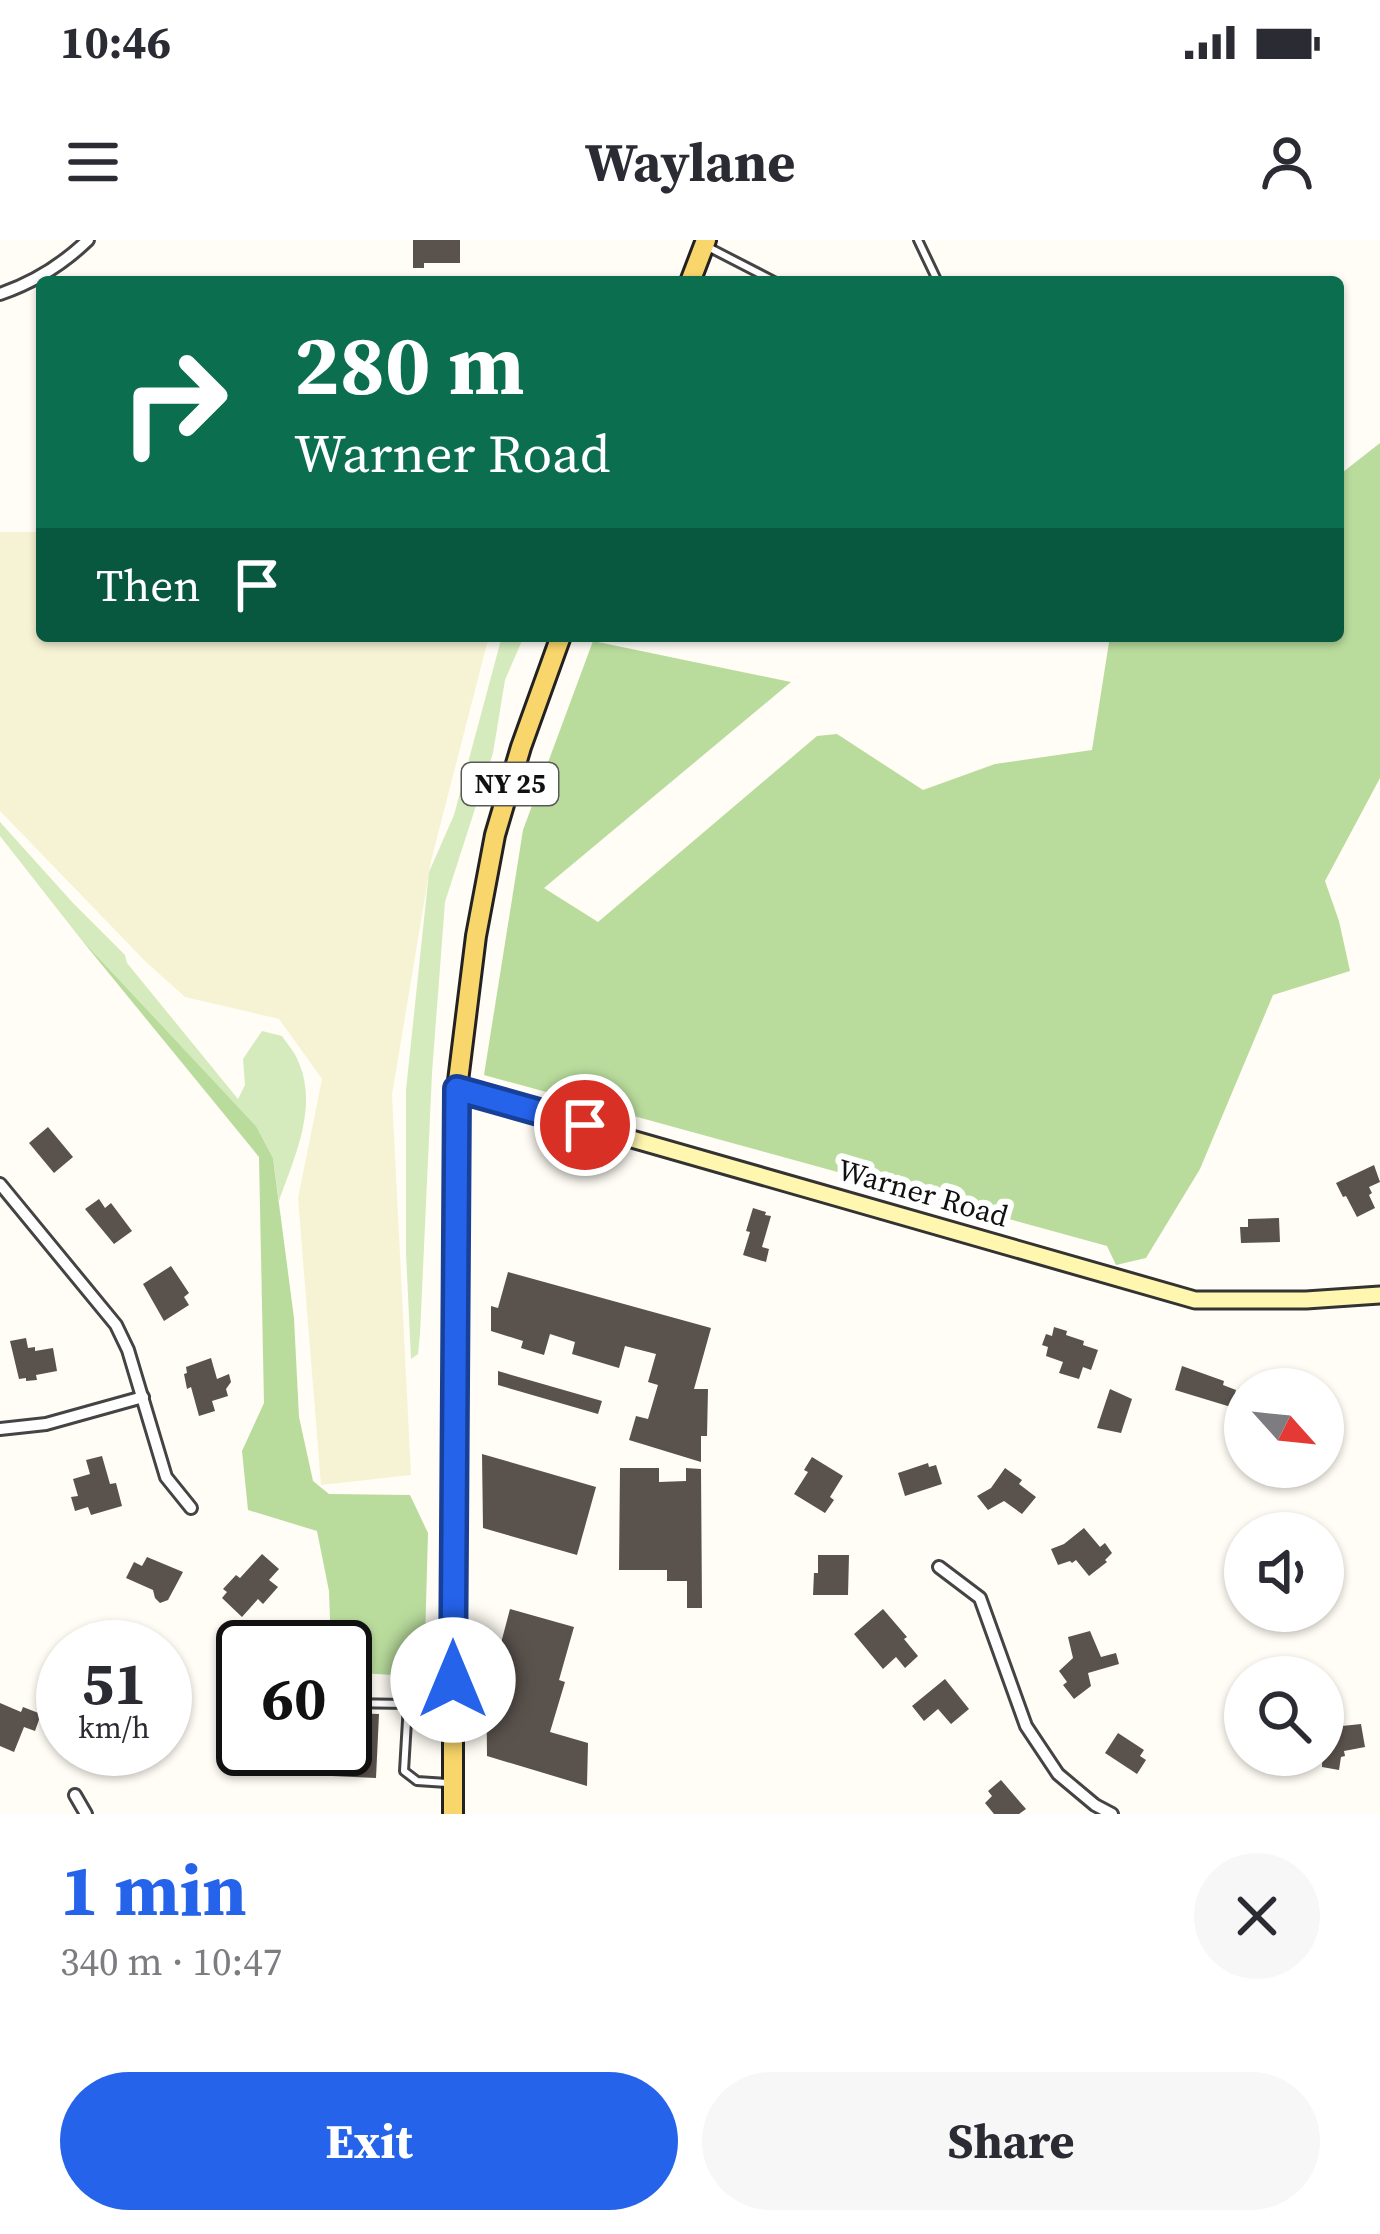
<!DOCTYPE html>
<meta charset="utf-8">
<style>
:root{--surface:#fff;--page:#f7f7f7;--text:#2b2b33;--muted:#7c7c81;--accent:#2563eb}
body{margin:0;font-family:"Source Serif 4",serif;background:var(--page);color:var(--text);height:100vh;display:flex;flex-direction:column;font-size:45px;white-space:nowrap}
*{box-sizing:border-box;margin:0}
p{font-size:39px;color:var(--muted)}
.icon{flex:none;width:66px;height:66px;fill:none;stroke:currentColor;stroke-width:2;stroke-linecap:round;stroke-linejoin:round}
.map{position:relative;height:1574px;overflow:hidden}
.details{display:flex;flex-direction:column;background:var(--surface);flex:1}
.details>*{flex:none}
.banner{position:absolute;left:36px;top:36px;width:1308px;height:366px;border-radius:12px;box-shadow:0 3px 9px #0004;background:#0b6e4f;color:#fff;overflow:hidden}
.needle{width:78px;rotate:117deg}
.buttons{position:absolute;left:1224px;top:1128px;display:grid;gap:24px}
.buttons a{display:grid;place-items:center;width:120px;height:120px;border-radius:50%;background:var(--surface);box-shadow:0 3px 9px #0004;font-size:60px}
.speed{position:absolute;left:36px;top:1380px;display:flex;gap:24px;font-size:60px;font-weight:700;text-align:center}
.speed>*{display:grid;place-content:center;width:156px;height:156px;border-radius:50%;background:var(--surface);box-shadow:0 3px 9px #0004;line-height:1}
.speed small{font-size:30px;font-weight:400}
.speed .limit{border:6px solid #111;border-radius:18px;background:#fff;color:#111}
.pin{position:absolute;display:grid;place-items:center;width:102px;height:102px;color:#fff;margin:-51px;border:6px solid #fff;border-radius:50%;box-shadow:0 3px 12px #0007}
.me{position:absolute;width:132px;margin:-66px;rotate:0deg;stroke-linejoin:round;filter:drop-shadow(0 0 9px #0008)}
.turn{display:flex;align-items:center;gap:42px;height:252px;padding:0 60px;font-size:54px}
.turn .icon{width:156px;height:156px;stroke-width:2.5}
.turn b{display:block;font-size:84px;line-height:102px}
.then{display:flex;align-items:center;height:114px;padding:0 60px;background:#0003;gap:24px;font-size:45px}
.round{display:grid;place-items:center;flex:none;width:126px;height:126px;border-radius:63px;background:var(--page)}
.headline{display:flex;align-items:center;justify-content:space-between;height:204px;padding:0 60px}
h1{font-size:72px;font-weight:700;line-height:90px;color:var(--accent)}
.action{display:flex;gap:24px;margin-top:auto;padding:24px 60px}
.action a{flex:1;height:138px;border-radius:72px;background:var(--accent);color:#fff;font-size:48px;font-weight:700;line-height:138px;text-align:center}
.action a+a{background:var(--page);color:var(--text)}
.status{display:flex;justify-content:space-between;align-items:center;height:84px;padding:0 60px;background:var(--surface);direction:ltr}
.status svg{height:33px;fill:currentColor}
header{display:flex;justify-content:space-between;align-items:center;height:156px;padding:0 60px;background:var(--surface);font-size:54px;font-weight:700}
.map>svg:first-child{display:block}
</style>
<div class="status"><b>10:46</b><svg viewBox="0 0 49 12"><path d="M0 12V9h3v3zM5 12V6h3v6zM10 12V3h3v9zM15 12V0h3v12zM26 1h20v11H26zM47 4h2v5h-2z"/></svg></div>
<header><svg class="icon" aria-label="menu" viewBox="0 0 24 24"><path d="M4 6h16M4 12h16M4 18h16"/></svg>Waylane<svg class="icon" aria-label="person" viewBox="0 0 24 24"><circle cx="12" cy="8" r="4"/><path d="M4 21q1-7 8-7t8 7"/></svg></header>
<div class="map">
<svg width="1380" height="1574" viewBox="0 0 1380 1574">
<rect width="100%" height="100%" fill="#fffdf5"/>
<polygon fill="#f6f3d4" points="0,292 42,292 42,396 489,396 431,621 392,855 411,1235 321,1245 298,958 322,839 279,779 185,757 146,722 0,571"/>
<g fill="#d5ebbd">
<polygon points="502,396 524,396 505,440 493,513 445,662 432,833 420,1094 418,1114 411,1119 406,1013 406,850 429,632 454,575"/>
<path d="M0,582L73,663L125,715L127,723L238,859L245,845L243,819L262,791L282,796C287,804 295,812 298,821C319,866 294,918 279,961L273,918L256,886L80,698L0,596Z"/>
</g>
<g fill="#b9dc9c">
<polygon points="1380,203 1380,538 1325,641 1339,681 1350,731 1273,755 1200,929 1146,1018 1116,1025 1107,1006 484,835 523,590 593,401 791,442 544,648 598,682 817,496 837,494 923,550 995,524 1092,510 1110,396 1338,396 1338,236"/>
<polygon points="80,698 256,886 273,918 294,1078 299,1177 313,1241 329,1254 410,1255 428,1293 424,1437 345,1432 345,1407 331,1407 329,1351 317,1291 248,1270 242,1211 264,1163 259,917"/>
</g>
<g fill="#5a524d">
<polygon points="413,0 460,0 460,23 424,23 424,28 413,28"/>
<polygon points="48,887 73,917 54,933 29,903"/>
<polygon points="1374,925 1380,942 1369,947 1372,953 1369,955 1375,968 1357,977 1346,956 1343,957 1336,943"/>
<polygon points="99,959 105,968 111,963 132,991 114,1004 85,969"/>
<polygon points="753,968 766,972 765,975 771,976 762,1007 769,1009 766,1022 743,1015 750,992 746,991"/>
<polygon points="1279,978 1280,1002 1241,1003 1240,987 1248,987 1248,979"/>
<polygon points="171,1026 189,1053 184,1057 189,1065 164,1081 143,1044"/>
<polygon points="508,1032 711,1088 694,1149 708,1149 707,1196 701,1196 701,1222 629,1200 636,1176 648,1179 658,1145 648,1142 656,1114 625,1106 619,1128 572,1114 575,1102 550,1094 544,1115 521,1108 523,1101 491,1091 491,1066 498,1068"/>
<polygon points="1054,1087 1067,1091 1066,1095 1084,1101 1083,1105 1098,1110 1091,1130 1083,1127 1079,1139 1059,1133 1063,1122 1046,1116 1048,1107 1042,1105 1046,1094 1052,1096"/>
<polygon points="26,1098 28,1108 35,1107 35,1111 53,1108 57,1131 36,1135 37,1140 26,1141 26,1138 19,1139 10,1101"/>
<polygon points="211,1118 217,1139 229,1134 231,1142 226,1149 228,1156 212,1161 215,1171 199,1176 191,1147 187,1149 184,1134 187,1133 186,1127"/>
<polygon points="1182,1126 1224,1141 1223,1145 1236,1150 1231,1167 1175,1150"/>
<polygon points="498,1131 602,1161 598,1174 498,1145"/>
<polygon points="1110,1149 1132,1159 1121,1193 1097,1188"/>
<polygon points="482,1214 596,1247 577,1315 483,1288"/>
<polygon points="102,1216 110,1244 116,1243 122,1266 91,1275 88,1267 75,1271 71,1257 78,1256 73,1239 90,1234 86,1220"/>
<polygon points="812,1217 843,1236 830,1257 834,1260 825,1273 794,1254 808,1232 804,1230"/>
<polygon points="928,1223 929,1227 936,1225 942,1244 905,1256 898,1233"/>
<polygon points="620,1228 659,1228 659,1242 686,1241 686,1228 701,1229 702,1368 687,1368 687,1341 667,1341 667,1330 619,1330"/>
<polygon points="1005,1228 1022,1240 1019,1244 1036,1257 1022,1274 1004,1261 988,1270 977,1256 991,1248"/>
<polygon points="1084,1288 1100,1307 1105,1303 1112,1313 1105,1320 1107,1322 1089,1336 1076,1320 1072,1323 1070,1321 1058,1325 1051,1309 1064,1304"/>
<polygon points="262,1314 279,1329 269,1340 278,1347 263,1364 258,1359 242,1377 222,1358 227,1352 223,1349 236,1335 240,1338"/>
<polygon points="818,1315 849,1315 848,1355 813,1355 814,1333 818,1333"/>
<polygon points="147,1317 183,1332 168,1360 160,1363 155,1358 153,1350 126,1338 134,1322 142,1326"/>
<polygon points="510,1369 574,1387 559,1440 565,1442 550,1492 588,1503 587,1546 487,1516 486,1419 496,1422"/>
<polygon points="883,1369 907,1397 904,1399 918,1416 905,1428 896,1417 883,1429 854,1394"/>
<polygon points="1090,1391 1101,1417 1116,1413 1119,1424 1088,1433 1091,1446 1074,1459 1063,1445 1067,1442 1059,1431 1073,1418 1068,1397"/>
<polygon points="945,1439 969,1469 951,1484 938,1469 924,1481 912,1466"/>
<polygon points="0,1463 21,1472 23,1467 41,1474 35,1491 24,1487 14,1512 0,1506"/>
<polygon points="345,1473 379,1474 376,1538 332,1536 333,1509 345,1509"/>
<polygon points="1361,1484 1365,1507 1344,1511 1345,1516 1341,1517 1339,1530 1322,1527 1323,1488"/>
<polygon points="1118,1493 1144,1510 1140,1516 1146,1520 1137,1534 1105,1513"/>
<polygon points="1001,1540 1026,1569 1019,1574 994,1574 985,1563 992,1556 988,1551"/>
</g>
<g fill="none" stroke-linecap="round" stroke-linejoin="round">
<defs>
<g id="lane">
<polyline points="918,0 938,42"/>
<polyline points="710,8 776,42"/>
<polyline points="345,1463 408,1464"/>
<polyline points="298,1523 299,1509"/>
<polyline points="447,1543 417,1541 404,1531 408,1464 450,1465"/>
</g>
<g id="street">
<path d="M0,54C35,42 62,25 88,0"/>
<polyline points="0,944 116,1085 128,1110 166,1237 191,1268"/>
<polyline points="0,1189 46,1184 143,1157"/>
<polyline points="939,1327 980,1358 1026,1486 1058,1534 1095,1565 1112,1574"/>
<polyline points="75,1555 86,1574"/>
</g>
<polyline id="secondary" points="457,849 1195,1060 1306,1060 1380,1055"/>
<g id="primary">
<polyline points="690,42 706,0"/>
<polyline points="453,1574 453,1103 457,849 476,696 495,595 521,507 561,396"/>
</g>
</defs>
<use href="#lane" stroke="#444" stroke-width="12"/>
<use href="#street" stroke="#444" stroke-width="16"/>
<use href="#secondary" stroke="#333" stroke-width="21"/>
<use href="#primary" stroke="#222" stroke-width="24"/>
<use href="#lane" stroke="#fff" stroke-width="6"/>
<use href="#street" stroke="#fff" stroke-width="10"/>
<use href="#secondary" stroke="#fff6b0" stroke-width="15"/>
<use href="#primary" stroke="#f9d66b" stroke-width="18"/>
</g>
<g fill="none" stroke-linecap="round" stroke-linejoin="round">
<defs>
<polyline id="route" points="453,1440 457,849 585,885"/>
</defs>
<use href="#route" stroke="#184099" stroke-width="30"/>
<use href="#route" stroke="#2563eb" stroke-width="21"/>
</g>
<g text-anchor="middle" stroke-width="12" stroke-linejoin="round" paint-order="stroke">
<rect fill="#fff" stroke="#585858" stroke-width="3" x="462" y="523" width="96" height="42" rx="9"/>
<g font-size="27" font-weight="bold" fill="#111">
<text x="510" y="553">NY 25</text>
</g>
<g font-size="30" fill="#111" stroke="#fff">
<text transform="translate(923 953) rotate(16)" y="10">Warner Road</text>
</g>
</g>
</svg>
<div class="buttons">
<a><svg class="needle" viewBox="-14 -14 28 28"><path d="M0-13l5 13h-10z" fill="#e53935"/><path d="M0 13l5-13h-10z" fill="#7c7c81"/></svg></a>
<a><svg class="icon" aria-label="sound" viewBox="0 0 24 24"><path d="M4 9h4l5-4v14l-5-4H4zM17 9q2 3 0 6"/></svg></a>
<a><svg class="icon" aria-label="search" viewBox="0 0 24 24"><circle cx="10" cy="10" r="6"/><path d="M15 15l6 6"/></svg></a>
</div>
<div class="speed"><div>51<small>km/h</small></div><div class="limit">60</div></div>
<div class="pin" style="left:585px;top:885px;background:#d93025"><svg class="icon" aria-label="arrive" viewBox="0 0 24 24"><path d="M6 21V4h12l-3 4 3 4H6"/></svg></div>
<svg class="me" style="left:453px;top:1440px" viewBox="-20 -20 40 40"><circle r="19" fill="#fff"/><path d="M0-13L10 11 0 6-10 11z" fill="#2563eb"/></svg>
<div class="banner">
<div class="turn"><svg class="icon" aria-label="right" viewBox="0 0 24 24"><path d="M7 20v-9h11M14 6l5 5-5 5"/></svg><div><b>280 m</b>Warner Road</div></div>
<div class="then">Then<svg class="icon" aria-label="arrive" viewBox="0 0 24 24"><path d="M6 21V4h12l-3 4 3 4H6"/></svg></div>
</div>
</div>
<section class="details">
<div class="headline"><div><h1>1 min</h1><p>340 m · 10:47</p></div><a class="round"><svg class="icon" aria-label="close" viewBox="0 0 24 24"><path d="M6 6l12 12M18 6L6 18"/></svg></a></div>
<div class="action"><a>Exit</a><a>Share</a></div>
</section>
